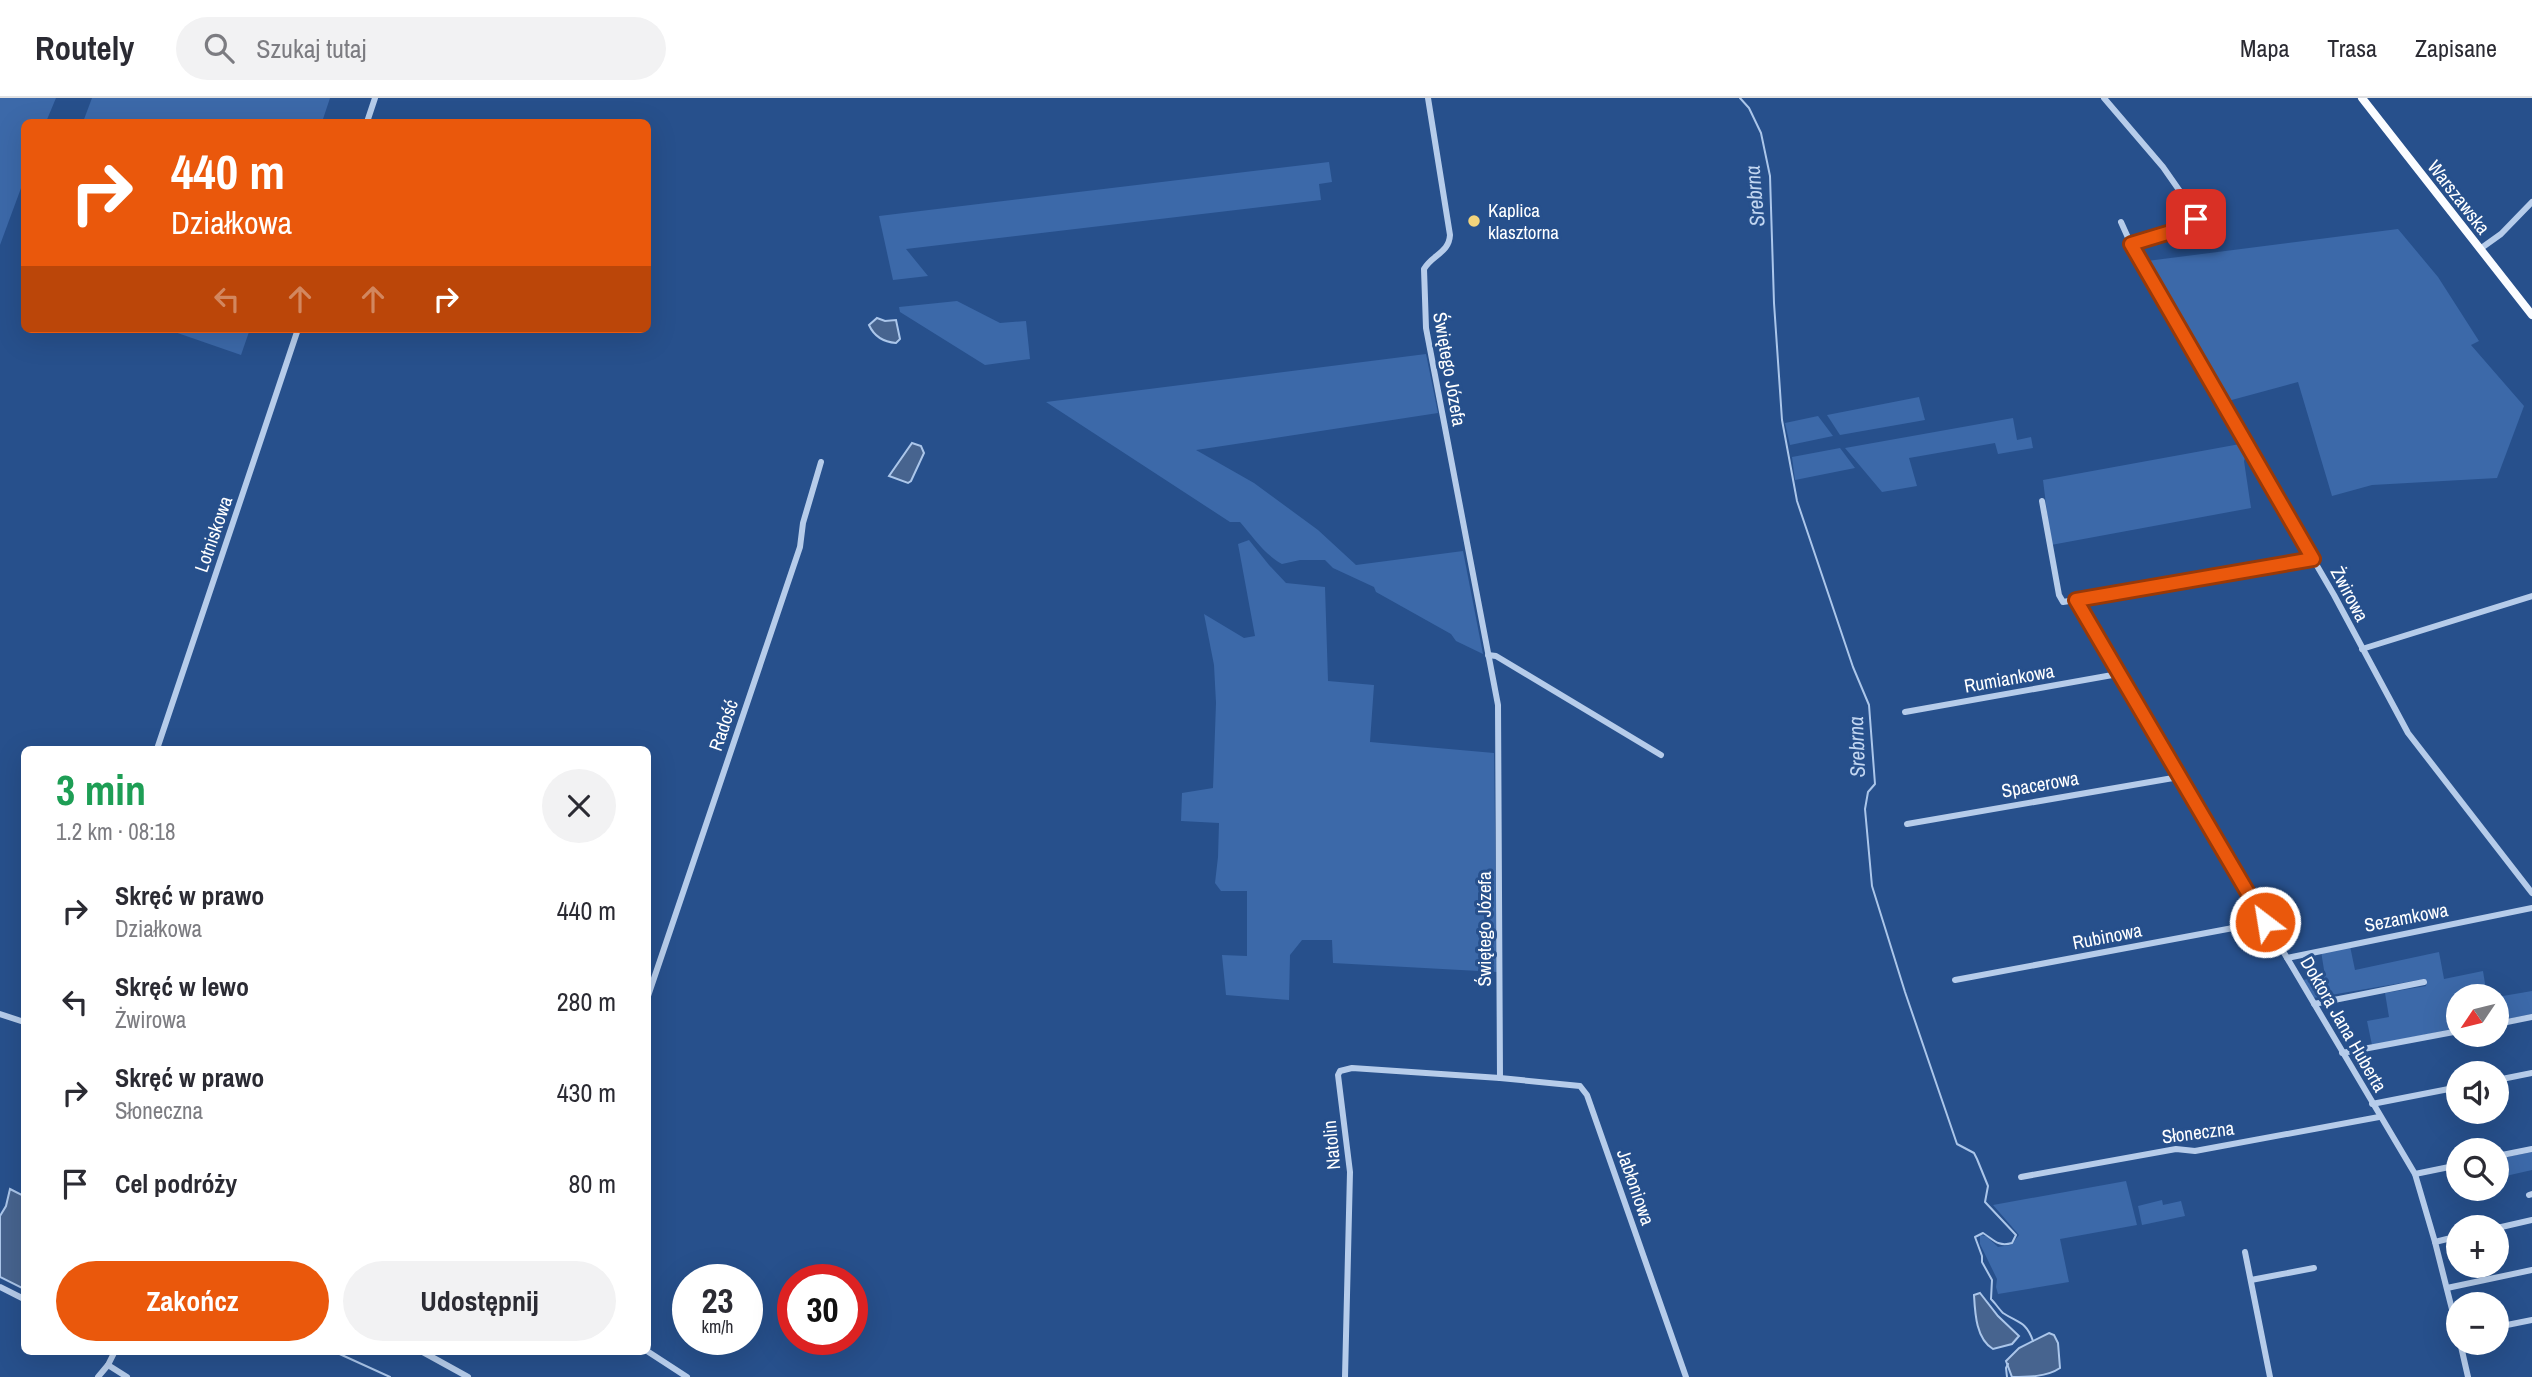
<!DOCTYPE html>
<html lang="pl">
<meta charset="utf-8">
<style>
:root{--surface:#fff;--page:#f2f2f3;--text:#2b2b33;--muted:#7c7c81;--line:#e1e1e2;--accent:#ea580c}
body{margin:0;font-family:"Archivo Narrow",sans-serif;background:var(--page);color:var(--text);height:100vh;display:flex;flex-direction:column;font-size:26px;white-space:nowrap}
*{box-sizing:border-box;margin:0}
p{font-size:23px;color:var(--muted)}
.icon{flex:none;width:38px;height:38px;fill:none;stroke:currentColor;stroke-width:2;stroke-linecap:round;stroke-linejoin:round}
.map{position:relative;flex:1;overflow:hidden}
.drawer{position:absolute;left:21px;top:648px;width:630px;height:609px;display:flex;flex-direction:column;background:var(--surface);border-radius:10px;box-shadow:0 7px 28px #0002}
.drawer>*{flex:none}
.banner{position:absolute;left:21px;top:21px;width:630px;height:214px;border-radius:10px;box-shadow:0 7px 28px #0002;background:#ea580c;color:#fff;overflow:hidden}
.needle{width:46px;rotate:235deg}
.tools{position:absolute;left:2446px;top:886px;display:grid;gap:14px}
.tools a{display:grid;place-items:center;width:63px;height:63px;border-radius:50%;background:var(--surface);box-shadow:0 7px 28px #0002;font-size:35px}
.speed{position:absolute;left:672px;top:1166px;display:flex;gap:14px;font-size:35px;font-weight:700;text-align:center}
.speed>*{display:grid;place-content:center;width:91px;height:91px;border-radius:50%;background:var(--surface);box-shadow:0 7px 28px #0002;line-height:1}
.speed small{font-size:18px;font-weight:400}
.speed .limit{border:10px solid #d22;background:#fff;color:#111}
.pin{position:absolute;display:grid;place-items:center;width:60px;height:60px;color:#fff;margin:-30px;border-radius:14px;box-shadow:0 4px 10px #0006}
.me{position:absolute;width:77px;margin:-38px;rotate:329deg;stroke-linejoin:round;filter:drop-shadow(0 0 5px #0008)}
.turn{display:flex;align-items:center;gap:24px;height:147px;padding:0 35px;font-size:32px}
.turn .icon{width:91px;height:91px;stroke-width:2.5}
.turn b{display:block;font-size:49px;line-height:60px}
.lanes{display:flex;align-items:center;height:66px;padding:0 35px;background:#0003;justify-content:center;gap:35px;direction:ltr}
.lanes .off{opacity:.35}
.round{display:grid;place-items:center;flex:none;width:74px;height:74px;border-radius:37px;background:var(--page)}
.head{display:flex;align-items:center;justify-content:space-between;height:119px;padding:0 35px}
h1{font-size:42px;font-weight:800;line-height:52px;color:#1e9e55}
.cta{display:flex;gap:14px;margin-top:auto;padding:14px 35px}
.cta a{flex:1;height:80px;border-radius:42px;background:var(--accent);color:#fff;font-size:28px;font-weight:800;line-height:80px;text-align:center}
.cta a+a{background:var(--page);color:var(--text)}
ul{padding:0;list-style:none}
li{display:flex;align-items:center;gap:21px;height:91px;padding:0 35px}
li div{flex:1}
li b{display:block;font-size:26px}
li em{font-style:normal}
header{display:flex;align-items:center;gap:42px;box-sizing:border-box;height:98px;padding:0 35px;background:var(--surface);border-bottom:2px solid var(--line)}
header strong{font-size:33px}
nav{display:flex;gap:38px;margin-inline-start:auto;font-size:24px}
.search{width:490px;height:63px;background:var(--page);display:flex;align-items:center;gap:18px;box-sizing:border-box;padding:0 24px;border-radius:38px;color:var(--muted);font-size:26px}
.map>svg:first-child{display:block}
</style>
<header>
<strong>Routely</strong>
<div class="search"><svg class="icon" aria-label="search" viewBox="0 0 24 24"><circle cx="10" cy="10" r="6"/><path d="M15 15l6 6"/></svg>Szukaj tutaj</div>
<nav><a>Mapa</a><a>Trasa</a><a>Zapisane</a></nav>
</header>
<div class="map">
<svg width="2532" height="1279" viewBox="0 0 2532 1279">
<rect width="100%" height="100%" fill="#27508c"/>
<g fill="#3c69a9">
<polygon points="0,0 56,0 46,24 24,24 24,82 0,147"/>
<polygon points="92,0 330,0 322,24 83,24"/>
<polygon points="1329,64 1332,84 1319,86 1321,102 906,151 928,178 893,182 879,118"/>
<polygon points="2398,131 2438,179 2479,243 2471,247 2524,308 2497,380 2372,387 2332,398 2298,284 2228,303 2191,239 2191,234 2188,235 2147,163"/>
<polygon points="957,203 1000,225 1026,223 1030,261 985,267 900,214 899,209"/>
<polygon points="166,231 250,231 241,257"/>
<path d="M1426,256L1438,315L1196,352L1254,385L1318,432L1356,467L1463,453L1483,556L1456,543L1451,536L1376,494L1374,489L1333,470L1325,462H1300L1282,466C1265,457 1253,439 1240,424H1230L1046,304Z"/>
<polygon points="1919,299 1925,322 1840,337 1827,317"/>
<polygon points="1818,318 1833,338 1790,347 1785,325"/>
<polygon points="2013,320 2017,342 2031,339 2033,350 1998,356 1995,345 1909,360 1917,388 1882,394 1845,350"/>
<polygon points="2240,346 2244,348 2250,358 2245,360 2244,363 2251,410 2051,447 2043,382"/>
<polygon points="1840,350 1855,370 1795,382 1792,359"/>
<polygon points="1249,442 1269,467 1286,485 1325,489 1328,583 1374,587 1370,644 1494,655 1497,874 1333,865 1332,842 1302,842 1290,857 1289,902 1226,897 1222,857 1247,858 1247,793 1221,793 1215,785 1218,759 1219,725 1181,723 1182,695 1213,690 1216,605 1214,567 1204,516 1244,540 1255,538 1238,446"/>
<polygon points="2350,848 2355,872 2439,854 2444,881 2483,873 2487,898 2459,898 2459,930 2372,947 2367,923 2389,919 2385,895 2426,888 2425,881 2313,900 2303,882 2325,878 2321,853"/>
<polygon points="2532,893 2532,916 2497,923 2497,899"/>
<polygon points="2532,1054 2532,1072 2497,1080 2497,1061"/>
<polygon points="2126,1083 2137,1127 2060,1141 2069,1184 1998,1196 1996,1189 1997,1181 1980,1146 1980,1137 1986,1138 1998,1149 2011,1147 2019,1137 1993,1107"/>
<polygon points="2162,1102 2163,1107 2181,1103 2185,1118 2142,1127 2138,1108"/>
</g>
<g fill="#47648f" stroke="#abc6ea" stroke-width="2">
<path d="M877,220L885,223L896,222L900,241L896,245C883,244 874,238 869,227Z"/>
<polygon points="912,345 921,348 924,355 911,383 908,385 889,378"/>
<polygon points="10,1091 24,1098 24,1191 0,1179 0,1118 6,1108"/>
<path d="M1980,1195L1998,1218L2019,1238L2012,1246L1993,1251C1976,1241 1975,1215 1974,1197Z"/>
<path d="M2049,1235L2054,1237L2058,1245L2060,1270C2047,1279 2027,1279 2012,1279L2006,1263L2019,1250Z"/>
</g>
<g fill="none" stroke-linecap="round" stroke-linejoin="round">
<g stroke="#abc6ea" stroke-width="2">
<path d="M1740,0L1749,10L1761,35L1770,78L1774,205L1782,322L1797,403L1853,569L1869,607L1875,686L1868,694L1865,711L1872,788L1905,894L1957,1046L1974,1055L1977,1061L1988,1088L1985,1104L2016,1137L2012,1145C1998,1149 1994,1142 1983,1135L1975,1139L1982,1158V1164L1992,1182L1991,1201C1995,1205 1999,1211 2003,1215C2018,1225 2026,1223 2033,1243"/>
<polyline points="333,1253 390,1279"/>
<polyline points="2007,1279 2006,1270 2008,1266"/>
</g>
<g stroke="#b6ccea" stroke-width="6">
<path d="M1428,0L1450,137C1449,155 1432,157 1424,171L1426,230L1498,607L1500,980"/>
<polyline points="2104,0 2163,69 2193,112 2196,121 2187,129 2131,146"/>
<polyline points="367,24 375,0"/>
<polyline points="2121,124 2134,153 2334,497 2408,635 2532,795"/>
<polyline points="2480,151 2501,136 2532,104"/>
<polyline points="2042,403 2059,497 2063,504 2313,462"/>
<polyline points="2075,502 2415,1076 2435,1144 2459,1239"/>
<polyline points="2362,551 2532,498"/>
<polyline points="1488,557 1496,558 1661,657"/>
<polyline points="1905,614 2118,576"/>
<polyline points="157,651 298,231"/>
<polyline points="1907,726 2179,679"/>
<polyline points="2287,860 2532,810"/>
<polyline points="1955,882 2265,824"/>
<polyline points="648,898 800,449 803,425 821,364"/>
<polyline points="2314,906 2424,884"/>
<polyline points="0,916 24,924"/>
<polyline points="2497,926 2532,919"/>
<polyline points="2342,955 2459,933"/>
<polyline points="2497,982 2532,975"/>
<polyline points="2372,1006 2459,989"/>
<polyline points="2497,1058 2532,1051"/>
<polyline points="2415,1076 2459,1067"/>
<polyline points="2021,1079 2176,1051 2195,1053 2379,1019"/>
<polyline points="2529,1097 2532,1096"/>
<polyline points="2497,1130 2532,1122"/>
<polyline points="2435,1144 2459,1138"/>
<polyline points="2245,1154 2270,1279"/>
<polyline points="2251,1182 2314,1170"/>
<polyline points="0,1189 24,1201"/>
<polyline points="2447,1190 2532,1172"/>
<polyline points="2497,1229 2532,1222"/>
<polyline points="2460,1244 2468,1279"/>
<polyline points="421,1253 468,1279"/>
<polyline points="647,1253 687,1279"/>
<polyline points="108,1267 127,1279"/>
<polyline points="98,1279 108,1267 115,1253"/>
<polyline points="1345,1279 1350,1074 1338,977 1340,973 1352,970 1500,980 1580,988 1587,997 1686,1279"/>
</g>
<polyline stroke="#fafcff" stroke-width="8" points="2362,0 2532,217"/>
</g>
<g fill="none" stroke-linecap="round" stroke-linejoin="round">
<defs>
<polyline id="route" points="2196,121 2187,129 2131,146 2313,461 2076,502 2265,824"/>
</defs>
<use href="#route" stroke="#983908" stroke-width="18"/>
<use href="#route" stroke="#ea580c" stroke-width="12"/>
</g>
<circle fill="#f2d47c" stroke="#27508c" stroke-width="2.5" cx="1474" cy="123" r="7"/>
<g text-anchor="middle" stroke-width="6" stroke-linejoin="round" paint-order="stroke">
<g font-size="19" fill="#fff" stroke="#27508c">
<text transform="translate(2459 99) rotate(52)" y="7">Warszawska</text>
<text transform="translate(1450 271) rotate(80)" y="7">Świętego Józefa</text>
<text transform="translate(213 436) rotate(-71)" y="7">Lotniskowa</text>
<text transform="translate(2350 496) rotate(62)" y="7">Żwirowa</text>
<text transform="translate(2009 580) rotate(-10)" y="7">Rumiankowa</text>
<text transform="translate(723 627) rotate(-71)" y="7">Radość</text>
<text transform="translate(2040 686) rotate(-10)" y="7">Spacerowa</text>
<text transform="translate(2406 819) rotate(-11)" y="7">Sezamkowa</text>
<text transform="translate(1484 831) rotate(-90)" y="7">Świętego Józefa</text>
<text transform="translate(2107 838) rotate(-11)" y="7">Rubinowa</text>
<text transform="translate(2344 926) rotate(60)" y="7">Doktora Jana Huberta</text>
<text transform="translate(2198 1034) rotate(-7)" y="7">Słoneczna</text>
<text transform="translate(1331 1047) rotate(-95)" y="7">Natolin</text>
<text transform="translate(1636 1089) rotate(71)" y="7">Jabłoniowa</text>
</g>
<g font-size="19" fill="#fff" stroke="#27508c" text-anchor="start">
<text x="1488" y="119">Kaplica<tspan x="1488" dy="22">klasztorna</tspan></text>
</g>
<g font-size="21" font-style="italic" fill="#c2d6f1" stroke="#27508c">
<text transform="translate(1755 98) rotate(-95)" y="7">Srebrna</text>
<text transform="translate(1857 649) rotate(-92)" y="7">Srebrna</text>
</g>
</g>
</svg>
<div class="tools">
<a><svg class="needle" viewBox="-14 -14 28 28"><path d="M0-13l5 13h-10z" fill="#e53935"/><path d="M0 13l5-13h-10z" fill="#7c7c81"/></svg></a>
<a><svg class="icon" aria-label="sound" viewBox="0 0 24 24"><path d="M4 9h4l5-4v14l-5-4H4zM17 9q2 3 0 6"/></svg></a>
<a><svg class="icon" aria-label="search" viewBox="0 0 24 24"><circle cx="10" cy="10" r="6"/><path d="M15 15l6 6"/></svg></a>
<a>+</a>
<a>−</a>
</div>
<div class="speed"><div>23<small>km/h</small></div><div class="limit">30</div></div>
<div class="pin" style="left:2196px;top:121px;background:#d93025"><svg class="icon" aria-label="arrive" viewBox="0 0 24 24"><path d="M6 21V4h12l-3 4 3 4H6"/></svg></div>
<svg class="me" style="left:2265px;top:824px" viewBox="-20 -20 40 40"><circle r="17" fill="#ea580c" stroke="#fff" stroke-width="3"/><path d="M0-11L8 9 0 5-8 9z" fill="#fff"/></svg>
<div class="banner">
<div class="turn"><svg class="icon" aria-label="right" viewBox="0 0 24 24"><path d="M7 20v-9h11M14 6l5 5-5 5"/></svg><div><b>440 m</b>Działkowa</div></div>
<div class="lanes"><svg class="icon off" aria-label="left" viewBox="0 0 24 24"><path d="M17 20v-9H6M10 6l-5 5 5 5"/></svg><svg class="icon off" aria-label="ahead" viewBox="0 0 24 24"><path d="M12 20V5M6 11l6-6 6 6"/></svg><svg class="icon off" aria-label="ahead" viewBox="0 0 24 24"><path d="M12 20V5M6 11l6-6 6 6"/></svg><svg class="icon" aria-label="right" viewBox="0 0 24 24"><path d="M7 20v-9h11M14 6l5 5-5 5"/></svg></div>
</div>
<section class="drawer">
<div class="head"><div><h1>3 min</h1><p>1.2 km · 08:18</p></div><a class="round"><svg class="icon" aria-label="close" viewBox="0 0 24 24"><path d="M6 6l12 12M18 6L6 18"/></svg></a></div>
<ul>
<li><svg class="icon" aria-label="right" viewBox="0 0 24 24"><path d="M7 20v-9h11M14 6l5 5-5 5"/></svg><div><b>Skręć w prawo</b><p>Działkowa</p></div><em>440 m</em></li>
<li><svg class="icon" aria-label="left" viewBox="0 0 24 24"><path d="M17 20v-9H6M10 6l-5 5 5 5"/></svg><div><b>Skręć w lewo</b><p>Żwirowa</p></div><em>280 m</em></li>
<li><svg class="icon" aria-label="right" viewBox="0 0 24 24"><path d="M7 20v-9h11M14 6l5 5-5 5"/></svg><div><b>Skręć w prawo</b><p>Słoneczna</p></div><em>430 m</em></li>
<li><svg class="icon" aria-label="arrive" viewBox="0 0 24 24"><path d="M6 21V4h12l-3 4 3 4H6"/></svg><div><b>Cel podróży</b></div><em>80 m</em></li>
</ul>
<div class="cta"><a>Zakończ</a><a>Udostępnij</a></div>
</section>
</div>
